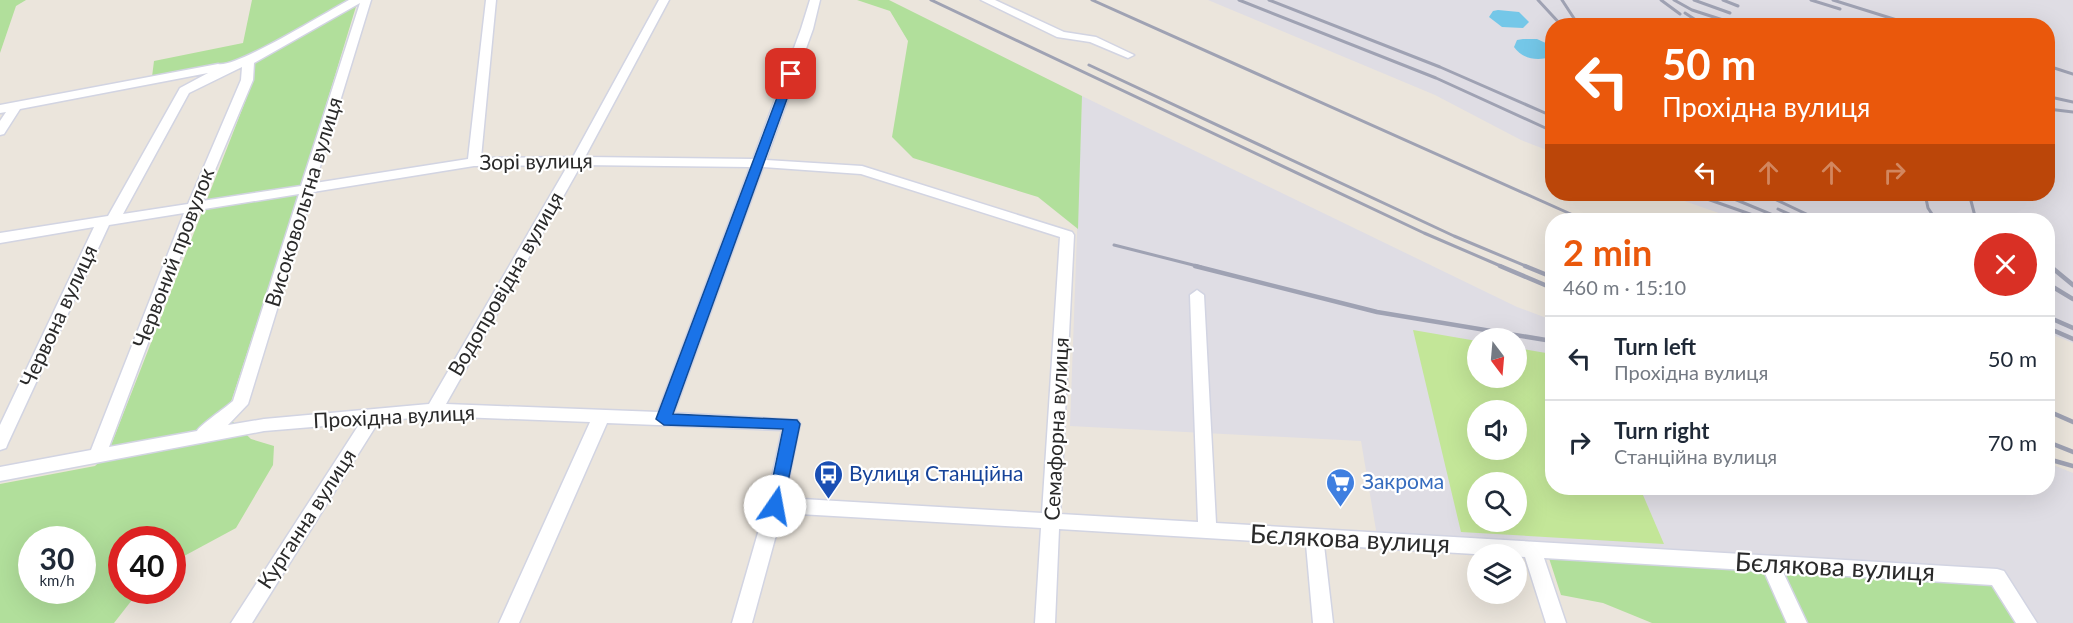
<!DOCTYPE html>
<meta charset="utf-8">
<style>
:root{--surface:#fff;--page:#f2f2f3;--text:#1f2937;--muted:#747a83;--line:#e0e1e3;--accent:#ea580c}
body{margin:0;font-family:Lato,sans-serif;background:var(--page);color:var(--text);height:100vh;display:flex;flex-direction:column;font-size:22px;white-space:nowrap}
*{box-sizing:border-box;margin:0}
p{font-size:20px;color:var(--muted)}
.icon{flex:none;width:33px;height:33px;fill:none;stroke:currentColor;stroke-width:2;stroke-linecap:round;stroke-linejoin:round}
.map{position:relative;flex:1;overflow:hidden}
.drawer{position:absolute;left:1545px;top:213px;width:510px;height:282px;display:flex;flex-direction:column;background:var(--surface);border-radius:24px;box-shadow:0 6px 24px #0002}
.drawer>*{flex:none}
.guide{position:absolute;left:1545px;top:18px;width:510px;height:183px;border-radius:24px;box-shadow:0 6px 24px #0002;background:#ea580c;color:#fff;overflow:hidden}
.needle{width:39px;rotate:164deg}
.controls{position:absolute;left:1467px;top:328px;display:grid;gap:12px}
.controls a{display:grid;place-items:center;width:60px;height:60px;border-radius:50%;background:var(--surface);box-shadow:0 6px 24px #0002;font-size:30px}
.speed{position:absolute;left:18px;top:526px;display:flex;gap:12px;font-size:30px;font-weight:700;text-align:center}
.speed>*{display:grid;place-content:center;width:78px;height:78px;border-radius:50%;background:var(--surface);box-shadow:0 6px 24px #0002;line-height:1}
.speed small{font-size:15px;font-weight:400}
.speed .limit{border:9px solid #d22;background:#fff;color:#111}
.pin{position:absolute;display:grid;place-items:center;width:51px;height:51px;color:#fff;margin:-26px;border-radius:12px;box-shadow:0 3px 9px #0006}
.me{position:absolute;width:66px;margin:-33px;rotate:12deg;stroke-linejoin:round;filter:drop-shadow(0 0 4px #0008)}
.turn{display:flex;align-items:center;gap:21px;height:126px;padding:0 18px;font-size:27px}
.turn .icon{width:78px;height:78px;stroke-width:2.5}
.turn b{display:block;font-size:42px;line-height:51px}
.lanes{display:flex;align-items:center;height:57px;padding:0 18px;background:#0003;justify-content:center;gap:30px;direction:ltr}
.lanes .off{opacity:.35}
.round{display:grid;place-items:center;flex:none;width:63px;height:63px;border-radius:32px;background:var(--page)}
.overview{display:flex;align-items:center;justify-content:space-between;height:102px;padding:0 18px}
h1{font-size:36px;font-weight:700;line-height:45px;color:var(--accent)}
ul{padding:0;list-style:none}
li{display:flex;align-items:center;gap:18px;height:84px;padding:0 18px;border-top:2px solid var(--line)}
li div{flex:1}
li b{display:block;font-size:22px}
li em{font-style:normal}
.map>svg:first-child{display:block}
</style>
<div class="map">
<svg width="2073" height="623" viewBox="0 0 2073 623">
<rect width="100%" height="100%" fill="#ebe5dc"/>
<g fill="#dfdde4" fill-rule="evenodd">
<polygon points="1208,0 2073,0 2073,343 2048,333 2048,220 1739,220 1664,194 2048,194 2048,26 1552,26 1552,152 1521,140 1435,95"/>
<path d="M1082,96L1517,307L1552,320V488H2048V463L2073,473V623H2034L2000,573L1377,536L1361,441L1070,426ZM1478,339H1516V378H1478ZM1478,411H1516V450H1478ZM1478,483H1516V522H1478Z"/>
</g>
<g fill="#b1df9b" fill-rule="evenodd">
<polygon points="0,0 26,0 16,6 0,53"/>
<path d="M252,0H358L300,190L229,408L231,420L251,439L274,446L273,465L236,528L173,562L172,540H122V591H139L114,623H0V484L95,466L108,453L254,79L253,61L246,59L152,77L154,61L243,43ZM32,540H82V591H32Z"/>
<polygon points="857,0 889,0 1082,96 1078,229 1038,197 913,158 892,137 908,41 890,11"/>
<polygon points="1545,546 2001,573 2034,623 1652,623 1603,603 1561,595"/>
</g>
<path fill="#c3e698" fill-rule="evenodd" d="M1413,330L1477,341L1478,378H1516L1517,348L1552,354V488H1640L1664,544L1461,532ZM1478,411H1516V450H1478ZM1478,483H1516V522H1478Z"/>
<g fill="#74c7e8">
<polygon points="1498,10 1519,12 1529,22 1523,28 1502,27 1489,17 1493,11"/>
<path d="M1523,39H1537L1550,45L1552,56C1539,62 1522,59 1514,47L1517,40Z"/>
</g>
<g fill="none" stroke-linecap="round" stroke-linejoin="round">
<defs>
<g id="minor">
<path d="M349,0H371L315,183L468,159L486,0H496L481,158L573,157L659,0H669L585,157L753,159L801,29L810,0H820L813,29L766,160L862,166L1072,232L1074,235L1060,514L1198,522L1190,295L1197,290L1204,295L1216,523L1997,569L2004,571L2037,623H2016L1992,585L1783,572L1807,623H1787L1764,571L1544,558L1566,623H1546L1525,557L1324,545L1333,623H1313L1306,544L1059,529L1055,623H1035L1041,528L782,513L752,623H732L766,505L782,430L607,423L519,623H499L590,422L434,416L379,421L252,623H231L360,423L264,431L0,481V467L91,450L184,213L109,225L8,443L6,448L0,450V425L94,227L0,243V233L108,216L180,88L208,73L20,109L4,134L0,135V121L6,112L0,113V105L218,64C235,69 328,11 349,0ZM360,3L301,186L202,201L253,80L254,63ZM242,67L241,80L188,204L123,214L189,93ZM568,165L429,404L264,419L228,425L248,404L313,192L474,166ZM581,165L750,167L658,412L446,404ZM763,167L861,174L1060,237L1042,513L785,498L800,424L798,420L674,413ZM299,194L233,401C224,409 200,425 197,431L109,447L198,210Z"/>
<polygon points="981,0 995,0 1064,32 1096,37 1134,55 1128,58 1090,42 1057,37"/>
</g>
</defs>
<use href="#minor" stroke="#d2d4e2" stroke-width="3"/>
<use href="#minor" fill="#fff" fill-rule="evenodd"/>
<g stroke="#9fa2b3" stroke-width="3">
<polyline points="931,0 1424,233 1503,267"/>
<polyline points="1092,0 1584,220"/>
<polyline points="1239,0 1436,78 1552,131"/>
<polyline points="1269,0 1440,67 1552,116"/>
<polyline points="1538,0 1562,26"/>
<polyline points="1562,0 1579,26"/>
<polyline points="1661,0 1680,14"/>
<polyline points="1674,0 1692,10 1723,20"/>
<polyline points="1694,0 1730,13"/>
<polyline points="1723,0 1738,6"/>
<polyline points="1811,0 1840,9"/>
<polyline points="1833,0 1916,26"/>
<polyline points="1685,13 1705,26"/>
<polyline points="1089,65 1454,236 1528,267"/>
<polyline points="2048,66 2073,74"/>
<polyline points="2050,97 2073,102"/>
<polyline points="2048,109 2073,112"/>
<polyline points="1693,194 1767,220"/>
<polyline points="1722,194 1785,220"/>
<polyline points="1764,194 1819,220"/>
<polyline points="1925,194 1928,208 1936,220"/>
<polyline points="1971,201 1976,220"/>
<polyline points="1778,209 1803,220"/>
<polyline points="2018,217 2018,220"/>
<polyline points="1114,245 1201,267"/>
<polyline points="2048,264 2052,267"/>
</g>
<g stroke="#9fa2b3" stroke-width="4.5">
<polyline points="1195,266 1377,312 1552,341"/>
<polyline points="1500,266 1552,288"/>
<polyline points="1525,266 1552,277"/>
<polyline points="2050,266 2073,285"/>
<polyline points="2048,284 2073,299"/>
<polyline points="2048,317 2073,328"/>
<polyline points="2048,328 2073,339"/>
<polyline points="2048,411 2073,422"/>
<polyline points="2048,442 2073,452"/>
<polyline points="2048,459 2073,466"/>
</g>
</g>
<polygon fill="#1a73e8" stroke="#114b97" stroke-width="1.5" points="787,71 796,74 673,414 797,420 800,424 783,506 781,510 769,510 767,506 783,429 664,425 656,419"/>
<defs>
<symbol id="bus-pin" viewBox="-11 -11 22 30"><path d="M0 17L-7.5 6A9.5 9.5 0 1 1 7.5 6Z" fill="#1a4fb4" stroke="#fff"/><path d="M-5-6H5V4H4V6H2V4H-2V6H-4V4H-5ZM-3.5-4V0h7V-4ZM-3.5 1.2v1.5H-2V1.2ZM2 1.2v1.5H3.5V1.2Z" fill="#fff"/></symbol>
<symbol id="supermarket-pin" viewBox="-11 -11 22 30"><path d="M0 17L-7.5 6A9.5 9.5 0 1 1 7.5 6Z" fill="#3f7fe0" stroke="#fff"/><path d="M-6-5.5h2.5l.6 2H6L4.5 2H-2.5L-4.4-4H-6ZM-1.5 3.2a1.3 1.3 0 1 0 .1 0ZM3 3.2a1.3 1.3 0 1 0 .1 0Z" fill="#fff"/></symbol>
</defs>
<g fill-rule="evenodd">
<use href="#bus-pin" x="812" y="458" width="33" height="45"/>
<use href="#supermarket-pin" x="1324" y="466" width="33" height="45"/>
</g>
<g text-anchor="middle" stroke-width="4.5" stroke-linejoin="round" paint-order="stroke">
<g font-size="21" fill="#2a2a2a" stroke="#fff">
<text transform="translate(536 162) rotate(-1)" y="7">Зорі вулиця</text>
<text transform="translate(304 202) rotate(-73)" y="7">Високовольтна вулиця</text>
<text transform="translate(174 258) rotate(-69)" y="7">Червоний провулок</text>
<text transform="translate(506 284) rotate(-60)" y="7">Водопровідна вулиця</text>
<text transform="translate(59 316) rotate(-65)" y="7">Червона вулиця</text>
<text transform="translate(394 417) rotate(-3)" y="7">Прохідна вулиця</text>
<text transform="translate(1057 429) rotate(-87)" y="7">Семафорна вулиця</text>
<text transform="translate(307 519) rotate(-57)" y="7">Курганна вулиця</text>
</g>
<g font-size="21" fill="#164399" stroke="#fff" text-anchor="start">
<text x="849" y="481">Вулиця Станційна</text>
</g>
<g font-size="21" fill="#366cbe" stroke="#fff" text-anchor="start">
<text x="1362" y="489">Закрома</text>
</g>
<g font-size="26" fill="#2a2a2a" stroke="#fff">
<text transform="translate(1350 539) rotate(3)" y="9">Бєлякова вулиця</text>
<text transform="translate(1835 567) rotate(3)" y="9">Бєлякова вулиця</text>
</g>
</g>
</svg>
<div class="controls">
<a><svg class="needle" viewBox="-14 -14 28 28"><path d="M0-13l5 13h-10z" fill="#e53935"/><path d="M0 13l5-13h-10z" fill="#747a83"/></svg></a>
<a><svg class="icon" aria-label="sound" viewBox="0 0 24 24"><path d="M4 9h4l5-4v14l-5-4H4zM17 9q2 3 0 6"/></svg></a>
<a><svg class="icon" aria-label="search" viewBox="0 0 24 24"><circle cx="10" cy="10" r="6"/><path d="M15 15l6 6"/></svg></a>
<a><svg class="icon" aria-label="layers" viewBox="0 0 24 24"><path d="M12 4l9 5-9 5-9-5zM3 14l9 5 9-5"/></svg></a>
</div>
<div class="speed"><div>30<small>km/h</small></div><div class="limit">40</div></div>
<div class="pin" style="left:791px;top:74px;background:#d93025"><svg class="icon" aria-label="arrive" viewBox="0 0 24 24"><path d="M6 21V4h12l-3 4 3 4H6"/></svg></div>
<svg class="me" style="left:775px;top:506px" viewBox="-20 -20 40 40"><circle r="19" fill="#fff"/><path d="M0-13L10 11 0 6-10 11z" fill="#1a73e8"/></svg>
<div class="guide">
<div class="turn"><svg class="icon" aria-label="left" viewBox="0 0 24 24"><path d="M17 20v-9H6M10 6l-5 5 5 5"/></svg><div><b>50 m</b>Прохідна вулиця</div></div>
<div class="lanes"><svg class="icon" aria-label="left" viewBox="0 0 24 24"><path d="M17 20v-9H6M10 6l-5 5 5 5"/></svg><svg class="icon off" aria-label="ahead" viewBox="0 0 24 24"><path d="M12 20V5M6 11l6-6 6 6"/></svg><svg class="icon off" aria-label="ahead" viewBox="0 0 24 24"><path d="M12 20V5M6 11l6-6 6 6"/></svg><svg class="icon off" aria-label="right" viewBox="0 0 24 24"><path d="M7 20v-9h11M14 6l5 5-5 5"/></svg></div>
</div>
<section class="drawer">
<div class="overview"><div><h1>2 min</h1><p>460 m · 15:10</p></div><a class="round" style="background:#d93025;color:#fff"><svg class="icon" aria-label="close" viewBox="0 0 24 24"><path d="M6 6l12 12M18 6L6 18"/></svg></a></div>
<ul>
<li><svg class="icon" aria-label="left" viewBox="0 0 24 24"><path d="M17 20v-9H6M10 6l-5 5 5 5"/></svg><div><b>Turn left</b><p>Прохідна вулиця</p></div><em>50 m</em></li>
<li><svg class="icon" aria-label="right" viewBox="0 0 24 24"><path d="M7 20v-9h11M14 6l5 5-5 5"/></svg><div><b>Turn right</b><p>Станційна вулиця</p></div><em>70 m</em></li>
</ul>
</section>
</div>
